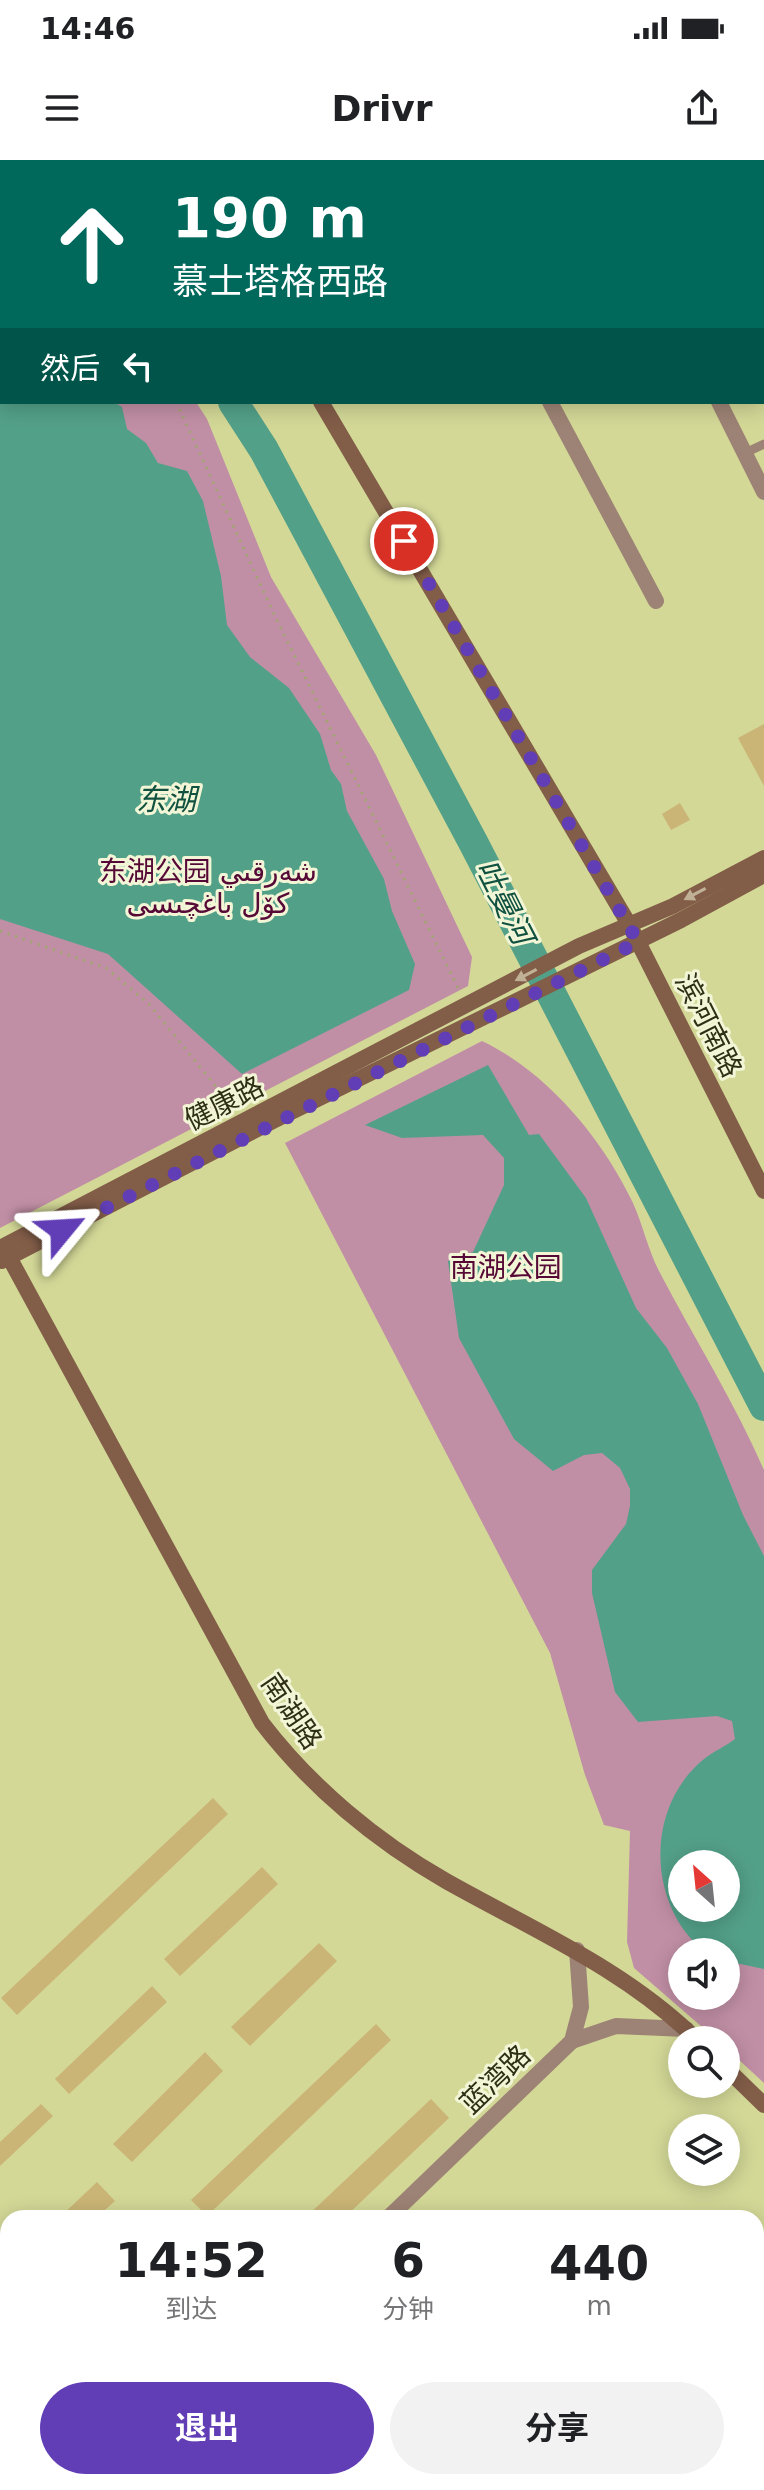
<!DOCTYPE html>
<html lang="zh">
<meta charset="utf-8">
<style>
:root{--surface:#fff;--page:#f2f2f2;--text:#202124;--muted:#757577;--accent:#613eb6}
body{margin:0;font-family:"DejaVu Sans","Noto Naskh Arabic","Noto Sans SC",sans-serif;background:var(--page);color:var(--text);height:100vh;display:flex;flex-direction:column;font-size:30px;white-space:nowrap}
*{box-sizing:border-box;margin:0}
p{font-size:26px;color:var(--muted)}
.icon{flex:none;width:44px;height:44px;fill:none;stroke:currentColor;stroke-width:2;stroke-linecap:round;stroke-linejoin:round}
.map{position:relative;flex:1;overflow:hidden}
.details{position:absolute;left:0px;top:2050px;width:764px;height:280px;display:flex;flex-direction:column;background:var(--surface);border-radius:24px 24px 0 0;box-shadow:0 4px 20px #0003}
.details>*{flex:none}
.top-card{position:absolute;left:0px;top:0px;width:764px;height:244px;box-shadow:0 4px 20px #0003;background:#00695c;color:#fff;overflow:hidden}
.needle{width:52px;rotate:333deg}
.tools{position:absolute;left:668px;top:1690px;display:grid;gap:16px}
.tools a{display:grid;place-items:center;width:72px;height:72px;border-radius:50%;background:var(--surface);box-shadow:0 4px 20px #0003;font-size:40px}
.pin{position:absolute;display:grid;place-items:center;width:68px;height:68px;color:#fff;margin:-34px;border:4px solid #fff;border-radius:50%;box-shadow:0 2px 8px #0007}
.me{position:absolute;width:88px;margin:-44px;rotate:63deg;stroke-linejoin:round;filter:drop-shadow(0 0 6px #0008)}
.turn{display:flex;align-items:center;gap:28px;height:168px;padding:0 40px;font-size:36px}
.turn .icon{width:104px;height:104px;stroke-width:2.5}
.turn b{display:block;font-size:56px;line-height:68px}
.then{display:flex;align-items:center;height:76px;padding:0 40px;background:#0003;gap:16px;font-size:30px}
.eta{display:flex;justify-content:space-evenly;align-items:center;height:136px;text-align:center}
.eta b{font-size:48px;font-weight:700;line-height:56px}
.button{display:flex;gap:16px;margin-top:auto;padding:16px 40px}
.button a{flex:1;height:92px;border-radius:48px;background:var(--accent);color:#fff;font-size:32px;font-weight:700;line-height:92px;text-align:center}
.button a+a{background:var(--page);color:var(--text)}
.status{display:flex;justify-content:space-between;align-items:center;height:56px;padding:0 40px;background:var(--surface);direction:ltr}
.status svg{height:22px;fill:currentColor}
header{display:flex;justify-content:space-between;align-items:center;height:104px;padding:0 40px;background:var(--surface);font-size:36px;font-weight:700}
.map>svg:first-child{display:block}
</style>
<div class="status"><b>14:46</b><svg viewBox="0 0 49 12"><path d="M0 12V9h3v3zM5 12V6h3v6zM10 12V3h3v9zM15 12V0h3v12zM26 1h20v11H26zM47 4h2v5h-2z"/></svg></div>
<header><svg class="icon" aria-label="menu" viewBox="0 0 24 24"><path d="M4 6h16M4 12h16M4 18h16"/></svg>Drivr<svg class="icon" aria-label="share" viewBox="0 0 24 24"><path d="M12 15V3M7 8l5-5 5 5M5 13v7h14v-7"/></svg></header>
<div class="map">
<svg width="764" height="2330" viewBox="0 0 764 2330">
<rect width="100%" height="100%" fill="#d3d897"/>
<g fill="#c18fa5" fill-rule="evenodd">
<polygon points="0,0 14,2 2,2 2,242 196,242 207,259 271,417 376,595 472,797 468,826 0,1068"/>
<path d="M482,881C547,912 602,978 633,1043C643,1065 648,1090 659,1111C694,1178 734,1241 764,1310V1923L726,1888V1880H717L634,1808L627,1782L630,1671L604,1665L585,1615L550,1493L285,983ZM682,1704H726V1748H682ZM682,1792H726V1836H682Z"/>
</g>
<g fill="#53a088" fill-rule="evenodd">
<polygon points="0,13 2,242 114,242 122,247 127,269 146,283 158,303 187,311 203,341 221,416 227,465 250,497 289,528 320,574 331,610 341,624 347,651 384,719 392,751 415,804 409,830 242,914 108,794 0,759"/>
<path d="M488,905L529,975L539,974L586,1038L636,1148L667,1188L698,1244L743,1355L764,1396V1809L726,1801V1792L701,1791C694,1781 684,1772 678,1761C648,1709 656,1638 704,1599C714,1591 726,1586 735,1579L732,1561L717,1556L638,1562L615,1532L592,1433V1410L626,1364L630,1346V1329L620,1308L602,1293L584,1295L553,1311L514,1279L459,1178L448,1101L473,1092L504,1025V998L483,975L402,978L365,965ZM682,1704H726V1748H682Z"/>
</g>
<g fill="none" stroke-linecap="round" stroke-linejoin="round">
<g stroke="#53a088" stroke-width="30">
<polyline points="65,0 67,2"/>
<polyline points="233,242 264,290 474,684 764,1246"/>
</g>
</g>
<g fill="#cbb576">
<polygon points="764,564 764,626 738,578"/>
<polygon points="680,643 690,660 671,670 662,654"/>
<polygon points="213,1638 228,1654 17,1855 1,1838"/>
<polygon points="262,1707 278,1724 180,1816 164,1799"/>
<polygon points="319,1783 337,1801 250,1886 231,1867"/>
<polygon points="152,1826 167,1842 69,1934 55,1919"/>
<polygon points="376,1864 391,1880 207,2056 191,2040"/>
<polygon points="205,1892 223,1911 132,2002 113,1984"/>
<polygon points="431,1939 449,1958 344,2058 305,2058"/>
<polygon points="41,1944 53,1956 0,2006 0,1982"/>
<polygon points="97,2022 115,2041 96,2058 59,2058"/>
</g>
<g fill="none" stroke-linecap="round" stroke-linejoin="round">
<g stroke="#a1a570" stroke-width="3" stroke-dasharray="2 6" stroke-linecap="butt">
<polyline points="1,0 3,2"/>
<polyline points="176,242 274,454 460,832"/>
<polyline points="0,771 106,808 149,844 234,949"/>
</g>
<polyline stroke="#9d8375" stroke-width="9" points="745,293 764,284"/>
<g stroke="#9d8375" stroke-width="16">
<polyline points="474,0 476,2"/>
<polyline points="748,0 749,2"/>
<polyline points="608,2 612,0"/>
<polyline points="762,27 764,31"/>
<polyline points="550,242 656,441"/>
<polyline points="719,242 764,332"/>
<polyline points="572,1881 616,1866 686,1869"/>
<polyline points="388,2058 572,1881 581,1847 577,1790"/>
<polyline points="106,2330 114,2322"/>
</g>
<g stroke="#825d48" stroke-width="16">
<polyline points="174,0 176,2"/>
<polyline points="321,242 630,766 764,1031"/>
<polyline points="0,1088 579,786 673,746 764,698"/>
<path d="M9,1097L262,1563C311,1627 376,1681 446,1721C533,1770 625,1809 697,1880"/>
<polyline points="2,1101 275,960 681,760 764,715"/>
<polyline points="726,1908 764,1945"/>
<polyline points="743,2330 752,2322"/>
</g>
</g>
<defs><path id="oneway-solid" d="M-6-.8H1V-3.2L6.5 0L1 3.2V.8H-6Z" transform="scale(2)"/></defs>
<g fill="#c0b196">
<use href="#oneway-solid" transform="translate(695 734) rotate(152)"/>
<use href="#oneway-solid" transform="translate(526 815) rotate(152)"/>
</g>
<g fill="none" stroke-linecap="round" stroke-linejoin="round">
<polyline stroke="#613eb6" stroke-width="14" stroke-dasharray="0 25.2" points="62,1070 638,782 404,381"/>
</g>
<g text-anchor="middle" stroke-width="6" stroke-linejoin="round" paint-order="stroke">
<g font-size="28" fill="#560936" stroke="#f3f6d6">
<text x="208" y="721">东湖公园 شەرقىي<tspan x="208" dy="32">كۆل باغچىسى</tspan></text>
<text x="506" y="1117">南湖公园</text>
</g>
<g font-size="28" fill="#2e2f15" stroke="#f3f6d6">
<text transform="translate(709 865) rotate(63)" y="10">滨河南路</text>
<text transform="translate(224 943) rotate(-27)" y="10">健康路</text>
<text transform="translate(292 1551) rotate(56)" y="10">南湖路</text>
<text transform="translate(495 1919) rotate(-44)" y="10">蓝湾路</text>
</g>
<g font-size="30" font-style="italic" fill="#105140" stroke="#f3f6d6">
<text x="166" y="650">东湖</text>
<text transform="translate(504 742) rotate(63)" y="10">吐曼河</text>
</g>
</g>
</svg>
<div class="tools">
<a><svg class="needle" viewBox="-14 -14 28 28"><path d="M0-13l5 13h-10z" fill="#e53935"/><path d="M0 13l5-13h-10z" fill="#757577"/></svg></a>
<a><svg class="icon" aria-label="sound" viewBox="0 0 24 24"><path d="M4 9h4l5-4v14l-5-4H4zM17 9q2 3 0 6"/></svg></a>
<a><svg class="icon" aria-label="search" viewBox="0 0 24 24"><circle cx="10" cy="10" r="6"/><path d="M15 15l6 6"/></svg></a>
<a><svg class="icon" aria-label="layers" viewBox="0 0 24 24"><path d="M12 4l9 5-9 5-9-5zM3 14l9 5 9-5"/></svg></a>
</div>
<div class="pin" style="left:404px;top:381px;background:#d93025"><svg class="icon" aria-label="arrive" viewBox="0 0 24 24"><path d="M6 21V4h12l-3 4 3 4H6"/></svg></div>
<svg class="me" style="left:62px;top:1070px" viewBox="-20 -20 40 40"><path d="M0-17L14 15 0 8-14 15z" fill="#613eb6" stroke="#fff" stroke-width="4"/></svg>
<div class="top-card">
<div class="turn"><svg class="icon" aria-label="ahead" viewBox="0 0 24 24"><path d="M12 20V5M6 11l6-6 6 6"/></svg><div><b>190 m</b>慕士塔格西路</div></div>
<div class="then">然后<svg class="icon" aria-label="left" viewBox="0 0 24 24"><path d="M17 20v-9H6M10 6l-5 5 5 5"/></svg></div>
</div>
<section class="details">
<div class="eta">
<div><b>14:52</b><p>到达</p></div>
<div><b>6</b><p>分钟</p></div>
<div><b>440</b><p>m</p></div>
</div>
<div class="button"><a>退出</a><a>分享</a></div>
</section>
</div>
